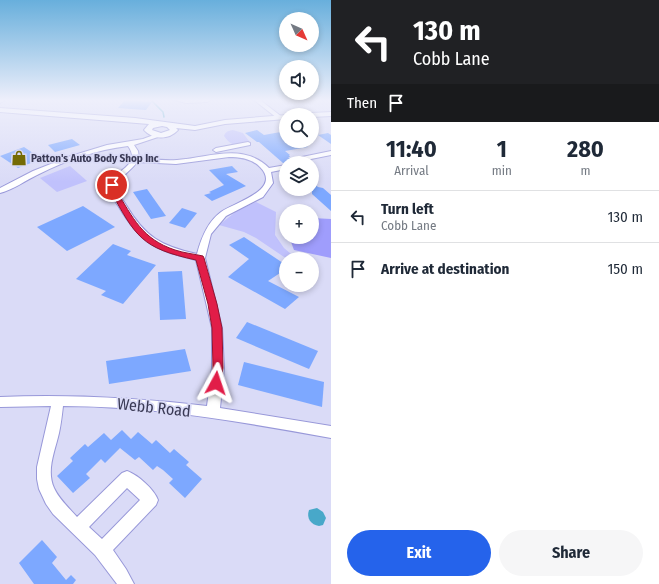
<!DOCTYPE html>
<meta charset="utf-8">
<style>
:root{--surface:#fff;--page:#f6f6f7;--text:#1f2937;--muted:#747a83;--line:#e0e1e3;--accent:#2563eb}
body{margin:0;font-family:"Fira Sans Condensed",sans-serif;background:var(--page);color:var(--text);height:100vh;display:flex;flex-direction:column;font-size:15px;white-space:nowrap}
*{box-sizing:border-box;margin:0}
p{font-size:13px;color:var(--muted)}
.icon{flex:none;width:22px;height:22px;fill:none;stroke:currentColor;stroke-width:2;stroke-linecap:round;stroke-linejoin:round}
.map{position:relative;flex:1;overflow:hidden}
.side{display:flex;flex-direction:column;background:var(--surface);width:328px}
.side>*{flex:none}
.hud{background:#202124;color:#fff;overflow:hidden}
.needle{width:26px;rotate:135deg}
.buttons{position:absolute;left:279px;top:12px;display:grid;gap:8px}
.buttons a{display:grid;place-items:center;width:40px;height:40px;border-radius:50%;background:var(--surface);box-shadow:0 2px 6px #0003;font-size:20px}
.pin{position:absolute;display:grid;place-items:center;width:34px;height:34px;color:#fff;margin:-17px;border:2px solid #fff;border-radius:50%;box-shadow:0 1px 4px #0007}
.me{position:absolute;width:44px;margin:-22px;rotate:5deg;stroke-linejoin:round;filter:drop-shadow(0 0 3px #0008)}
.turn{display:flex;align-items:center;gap:14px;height:84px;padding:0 16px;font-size:18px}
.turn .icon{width:52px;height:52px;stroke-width:2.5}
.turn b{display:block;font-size:28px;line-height:34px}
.then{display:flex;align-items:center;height:38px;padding:0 16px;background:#0003;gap:8px;font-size:15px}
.eta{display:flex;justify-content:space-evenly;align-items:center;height:68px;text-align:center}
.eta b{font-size:24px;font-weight:700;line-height:28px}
.action{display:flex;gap:8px;margin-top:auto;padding:8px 16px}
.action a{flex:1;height:46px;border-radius:24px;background:var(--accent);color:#fff;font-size:16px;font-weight:700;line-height:46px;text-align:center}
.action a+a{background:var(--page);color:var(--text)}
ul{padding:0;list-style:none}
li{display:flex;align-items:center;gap:12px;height:52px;padding:0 16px;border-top:1px solid var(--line)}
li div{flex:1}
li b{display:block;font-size:15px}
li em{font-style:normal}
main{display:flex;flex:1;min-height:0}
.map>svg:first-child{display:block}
</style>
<main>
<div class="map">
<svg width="331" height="584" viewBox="0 0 331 584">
<rect width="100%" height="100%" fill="#dadbf7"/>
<g fill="#c0c1fc">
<path d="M233,130L243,133L249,141L247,145C236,146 231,146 224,136C226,131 228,131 233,130Z"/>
<polygon points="70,166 87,181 57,192 40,178"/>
<polygon points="256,202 276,212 275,235 284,248 297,259 287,259 256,238 244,232 219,225 238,210"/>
</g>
<polygon fill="#9f9dfc" points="312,218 331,219 331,258 294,250 291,242 293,237 312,237"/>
<path fill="#48a8c9" d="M317,508L323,512L326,518L323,525L319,526C311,525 306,518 309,510Z"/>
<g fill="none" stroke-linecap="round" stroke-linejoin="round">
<polyline stroke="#48a8c9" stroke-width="1.5" points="151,100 163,112 164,117"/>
</g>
<g fill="#7da8ff">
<polygon points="125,100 152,102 146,110 118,108"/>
<polygon points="257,130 264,135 286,131 286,141 300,141 308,147 285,151 290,155 289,155 290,157 288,157 293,161 283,163 259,142 257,142 245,133"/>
<polygon points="328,133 331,135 331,144 318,135"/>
<polygon points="72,139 80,145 55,152 48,145"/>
<polygon points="24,147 39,157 32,159 36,161 18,168 0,156"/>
<polygon points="232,166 238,172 226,174 246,186 212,201 204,195 211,193 209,192 224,185 209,170"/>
<polygon points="312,182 318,187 323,188 331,195 331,211 312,194"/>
<polygon points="147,189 166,216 151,219 133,192"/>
<polygon points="83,206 115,227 67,251 37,227"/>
<polygon points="182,208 197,213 185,228 169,223"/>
<polygon points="244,237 286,265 286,269 268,281 299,297 285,309 228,277 249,259 229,245"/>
<polygon points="113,244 131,251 127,255 156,265 123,304 101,295 106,291 76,279"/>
<polygon points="182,271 186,319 160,320 158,272"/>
<polygon points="247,322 318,351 309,369 236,338"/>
<polygon points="185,349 191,371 109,384 106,361"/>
<polygon points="244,362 324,382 322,407 238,385"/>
<polygon points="122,430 131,439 138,432 152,444 156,440 170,453 174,449 189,462 186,465 202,479 185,498 169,483 173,479 163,470 157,466 153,470 139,457 135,460 120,448 105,463 101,459 86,474 90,478 73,493 57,476 73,461 70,458 85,444 88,447 104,433 111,440"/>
<polygon points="42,540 57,557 52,563 66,580 71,575 76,580 73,584 34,584 19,563"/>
</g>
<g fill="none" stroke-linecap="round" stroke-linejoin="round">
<defs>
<g id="minor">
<polygon points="0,100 5,100 0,103"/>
<polygon points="175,100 210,100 207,102 186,103"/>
<polygon points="254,100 260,100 282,117 277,118"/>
<path d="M159,133L162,135L161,136L134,145L138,151L139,158C151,159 164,161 177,160C208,158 243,142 269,168L286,165V169L271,172L273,183L263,197L226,216L211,234L205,258L222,328L224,368L220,408L331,426V438C242,422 154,406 63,406C62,415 61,424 59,433C55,451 46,470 54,488C59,499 69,508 77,517L122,473L127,471C138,475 154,489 158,500L156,505L113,550L126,569L134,584H117L95,555L53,514L46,504L39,489L37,479V467L51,406L0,407V397C70,394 138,398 207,406L212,368V328L196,260C155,250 141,244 119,207C116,202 109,194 110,188C111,169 143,167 128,146C96,150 67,160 39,174C26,180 13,190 0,193V188L33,171L71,156L107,145L143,139ZM229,157C241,157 252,159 260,167C283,190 233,203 221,212C207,222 201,239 197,254C161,246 145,237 126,205C122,199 116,192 117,186C120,176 132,170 137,162L176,164ZM127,488L140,500L102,539L89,527Z"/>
<polygon points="248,142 250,143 250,145 216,152 213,150 216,148"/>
<polygon points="331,151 331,155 306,160 302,163 295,163 302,157"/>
</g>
<g id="tertiary">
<path d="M0,108L135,118L195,126L225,120L286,115H287L286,119L225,124L195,130L176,128L178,130C169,140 153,140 144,130L149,124L0,112ZM162,126L167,127L170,130L161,133L152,130L153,128Z"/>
<polygon points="331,112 331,116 312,117 312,115 308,115 312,113"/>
</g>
</defs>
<use href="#minor" stroke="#9898d9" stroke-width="2"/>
<use href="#tertiary" stroke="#9898d9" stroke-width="2"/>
<use href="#minor" fill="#fff" fill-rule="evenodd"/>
<use href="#tertiary" fill="#fff" fill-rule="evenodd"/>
</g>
<linearGradient id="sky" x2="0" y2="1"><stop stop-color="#68afdc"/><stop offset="0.55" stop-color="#eeeffb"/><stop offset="1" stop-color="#eeeffb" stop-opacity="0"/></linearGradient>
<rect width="331" height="182" fill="url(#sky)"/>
<path fill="#e11d48" stroke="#92132f" d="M112,183L116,185V190C133,218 142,239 175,250C184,253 194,254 203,256L204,258L217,304L222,328L223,368L220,386L216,387L212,386L211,383L213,368L212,328L208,304L196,260C141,248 136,237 110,190L109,185Z"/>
<defs>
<symbol id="shop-bare" viewBox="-9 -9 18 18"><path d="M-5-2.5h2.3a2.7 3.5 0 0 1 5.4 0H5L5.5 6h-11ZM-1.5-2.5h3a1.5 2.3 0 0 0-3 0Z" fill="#746b06" stroke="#dadbf7" stroke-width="2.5" paint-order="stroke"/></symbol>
</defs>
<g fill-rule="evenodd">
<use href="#shop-bare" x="8" y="147" width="22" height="22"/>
</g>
<g text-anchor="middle" stroke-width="3.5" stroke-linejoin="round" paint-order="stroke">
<g font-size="11" font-weight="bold" fill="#3a3a55" stroke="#dadbf7" text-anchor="start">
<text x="31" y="162">Patton's Auto Body Shop Inc</text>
</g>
<g font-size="16" fill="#3a3a55" stroke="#dadbf7">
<text transform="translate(154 407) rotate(6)" y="6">Webb Road</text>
</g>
</g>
</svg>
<div class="buttons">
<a><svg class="needle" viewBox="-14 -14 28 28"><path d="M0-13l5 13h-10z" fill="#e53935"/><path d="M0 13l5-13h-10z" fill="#747a83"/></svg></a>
<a><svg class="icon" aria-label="sound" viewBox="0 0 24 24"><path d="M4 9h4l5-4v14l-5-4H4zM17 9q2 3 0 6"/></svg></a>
<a><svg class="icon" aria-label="search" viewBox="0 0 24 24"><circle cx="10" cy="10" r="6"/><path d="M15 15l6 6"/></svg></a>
<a><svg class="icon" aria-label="layers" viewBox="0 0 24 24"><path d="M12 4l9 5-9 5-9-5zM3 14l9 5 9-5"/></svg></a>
<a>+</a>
<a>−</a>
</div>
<div class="pin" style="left:112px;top:185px;background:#d93025"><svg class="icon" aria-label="arrive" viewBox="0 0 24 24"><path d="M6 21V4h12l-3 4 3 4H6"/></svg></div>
<svg class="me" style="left:216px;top:383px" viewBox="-20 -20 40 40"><path d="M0-17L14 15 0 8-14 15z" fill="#e11d48" stroke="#fff" stroke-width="4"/></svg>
</div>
<section class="side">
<div class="hud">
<div class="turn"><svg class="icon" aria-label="left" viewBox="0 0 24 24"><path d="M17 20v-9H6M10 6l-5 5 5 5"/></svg><div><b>130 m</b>Cobb Lane</div></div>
<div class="then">Then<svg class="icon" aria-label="arrive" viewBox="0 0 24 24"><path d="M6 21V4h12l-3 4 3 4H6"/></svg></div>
</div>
<div class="eta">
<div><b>11:40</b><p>Arrival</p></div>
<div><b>1</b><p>min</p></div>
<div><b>280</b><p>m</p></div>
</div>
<ul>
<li><svg class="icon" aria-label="left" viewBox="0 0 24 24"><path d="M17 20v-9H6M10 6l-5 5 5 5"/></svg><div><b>Turn left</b><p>Cobb Lane</p></div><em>130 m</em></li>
<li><svg class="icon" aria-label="arrive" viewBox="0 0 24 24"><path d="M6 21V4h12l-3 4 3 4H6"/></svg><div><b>Arrive at destination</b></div><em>150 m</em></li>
</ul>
<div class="action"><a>Exit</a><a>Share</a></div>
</section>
</main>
